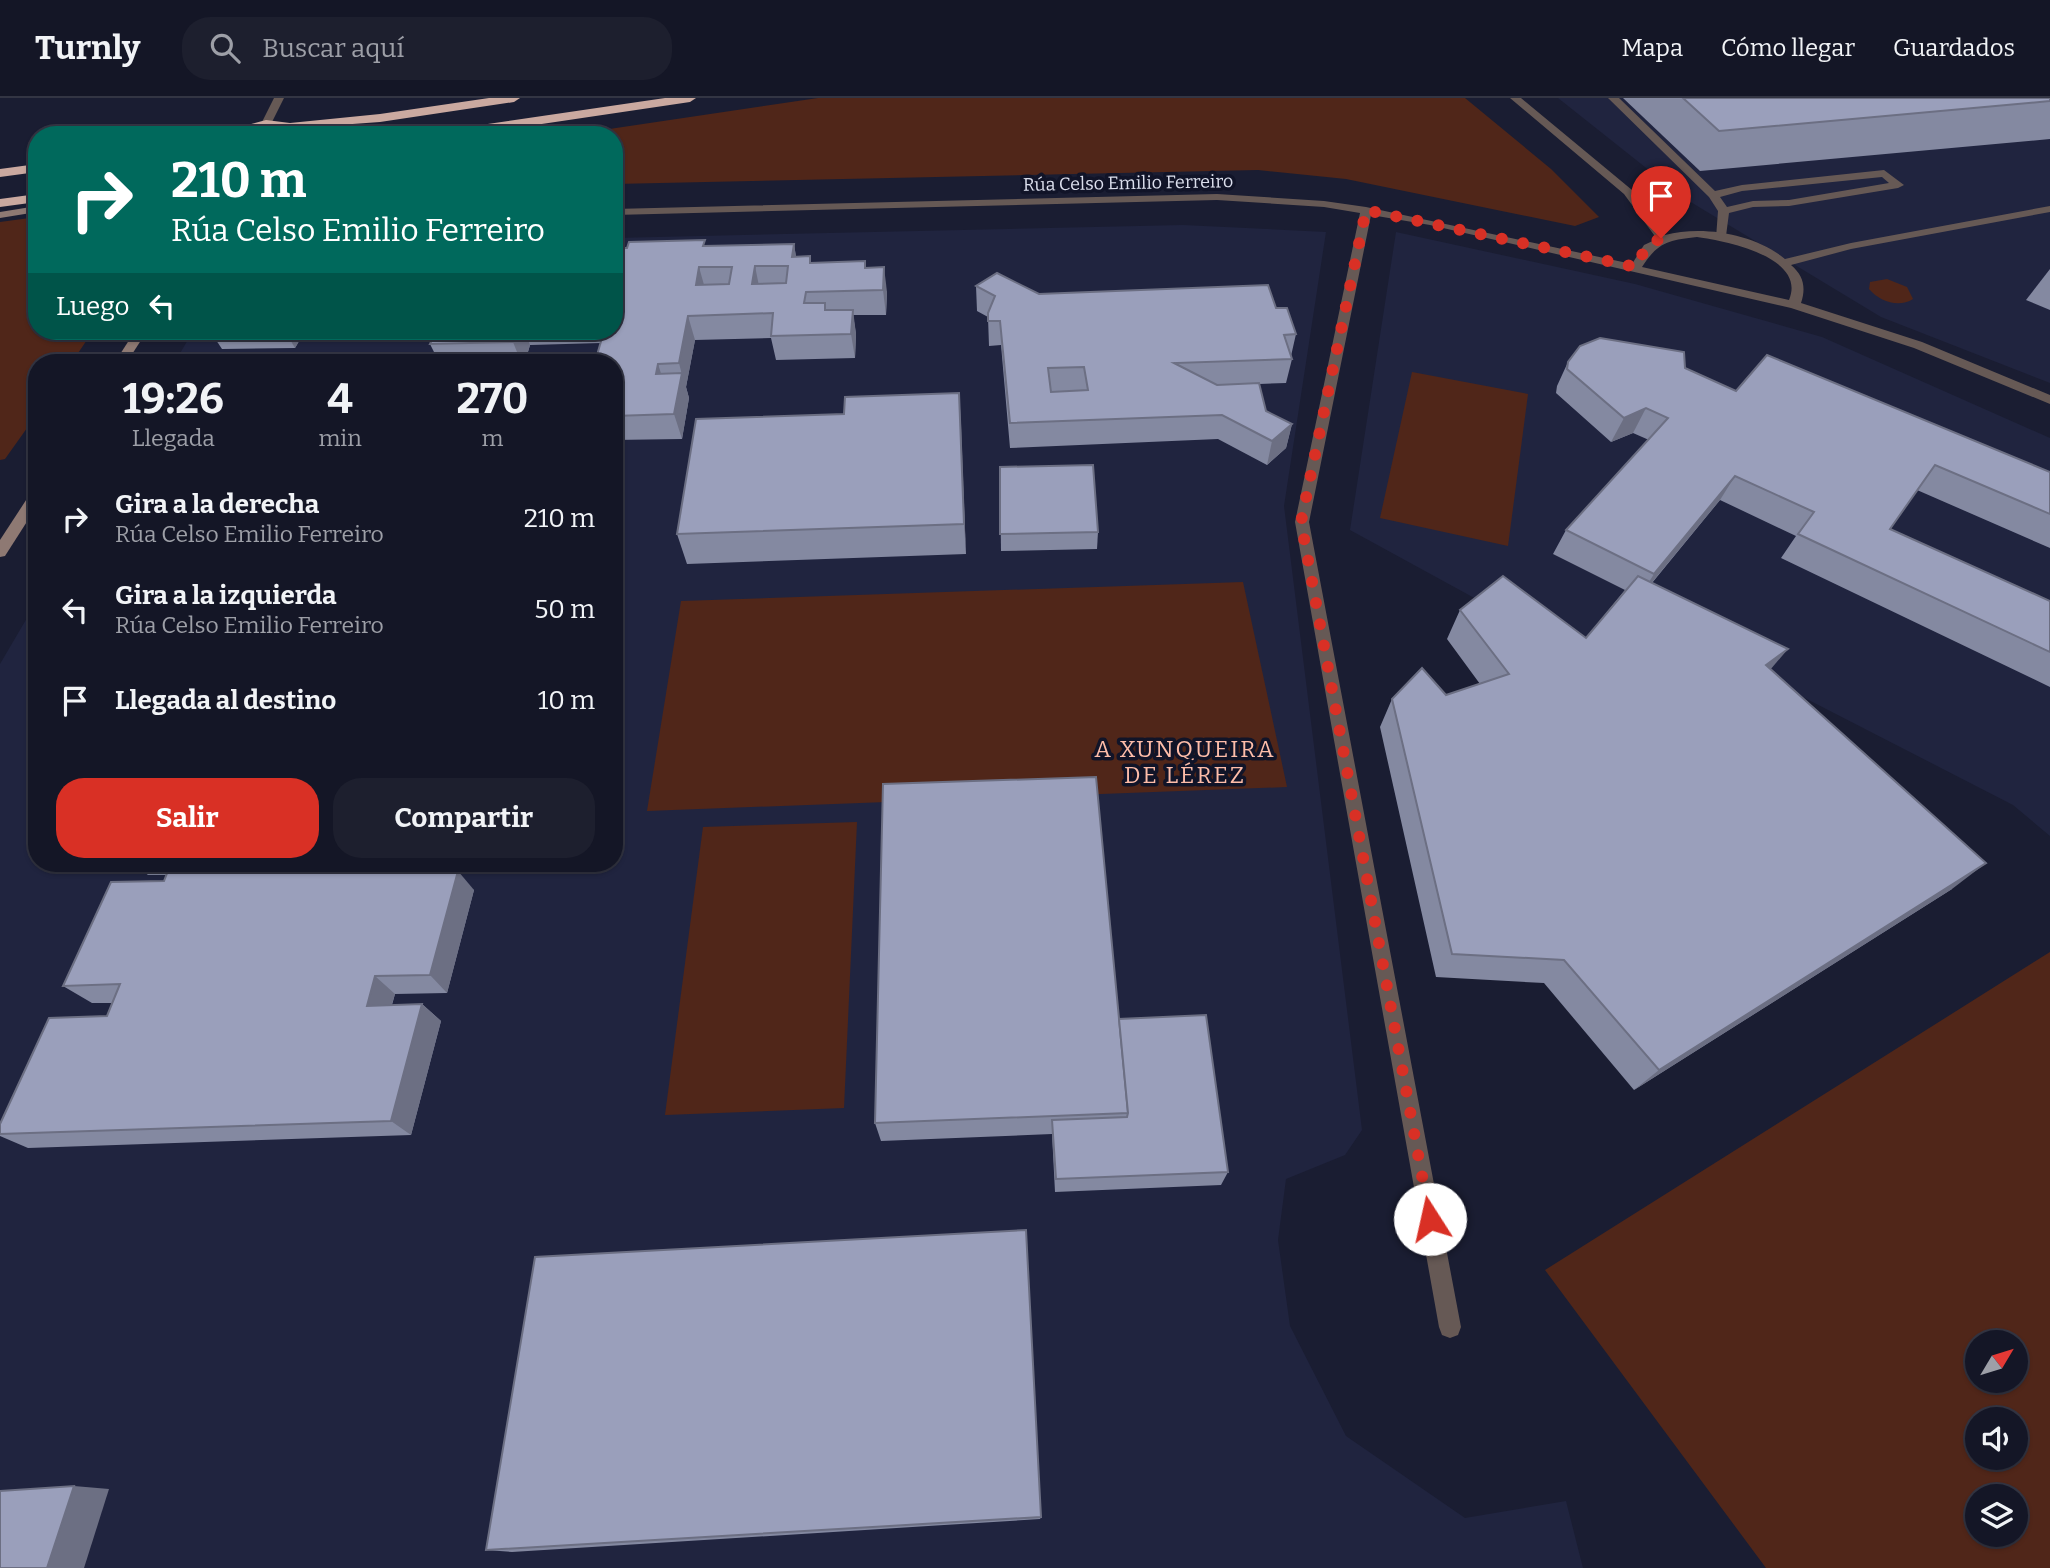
<!DOCTYPE html>
<html lang="es">
<meta charset="utf-8">
<style>
:root{--surface:#141626;--page:#1d1f2e;--text:#f1f3f6;--muted:#9d9fa7;--line:#333543;--accent:#d93025}
body{margin:0;font-family:Bitter,serif;background:var(--page);color:var(--text);height:100vh;display:flex;flex-direction:column;font-size:26px;white-space:nowrap}
*{box-sizing:border-box;margin:0}
p{font-size:23px;color:var(--muted)}
.icon{flex:none;width:38px;height:38px;fill:none;stroke:currentColor;stroke-width:2;stroke-linecap:round;stroke-linejoin:round}
.map{position:relative;flex:1;overflow:hidden}
.drawer{position:absolute;left:28px;top:256px;width:595px;height:518px;display:flex;flex-direction:column;background:var(--surface);border-radius:28px;box-shadow:0 2px 5px #0004,0 0 0 2px var(--line)}
.drawer>*{flex:none}
.banner{position:absolute;left:28px;top:28px;width:595px;height:214px;border-radius:28px;box-shadow:0 2px 5px #0004,0 0 0 2px var(--line);background:#00695c;color:#fff;overflow:hidden}
.needle{width:46px;rotate:52deg}
.controls{position:absolute;left:1965px;top:1232px;display:grid;gap:14px}
.controls a{display:grid;place-items:center;width:63px;height:63px;border-radius:50%;background:var(--surface);box-shadow:0 2px 5px #0004,0 0 0 2px var(--line);font-size:35px}
.pin{position:absolute;display:grid;place-items:center;width:60px;height:60px;color:#fff;margin:-72px -30px;border-radius:50% 50% 50% 0;rotate:-45deg;box-shadow:0 0 7px #0007}
.pin .icon{rotate:45deg}
.me{position:absolute;width:77px;margin:-38px;rotate:350deg;stroke-linejoin:round;filter:drop-shadow(0 0 5px #0008)}
.turn{display:flex;align-items:center;gap:24px;height:147px;padding:0 28px;font-size:32px}
.turn .icon{width:91px;height:91px;stroke-width:2.5}
.turn b{display:block;font-size:49px;line-height:60px}
.then{display:flex;align-items:center;height:66px;padding:0 28px;background:#0003;gap:14px;font-size:26px}
.eta{display:flex;justify-content:space-evenly;align-items:center;height:119px;text-align:center}
.eta b{font-size:42px;font-weight:700;line-height:49px}
.primary-button{display:flex;gap:14px;margin-top:auto;padding:14px 28px}
.primary-button a{flex:1;height:80px;border-radius:28px;background:var(--accent);color:#fff;font-size:28px;font-weight:700;line-height:80px;text-align:center}
.primary-button a+a{background:var(--page);color:var(--text)}
ul{padding:0;list-style:none}
li{display:flex;align-items:center;gap:21px;height:91px;padding:0 28px}
li div{flex:1}
li b{display:block;font-size:26px}
li em{font-style:normal}
header{display:flex;align-items:center;gap:42px;box-sizing:border-box;height:98px;padding:0 35px;background:var(--surface);border-bottom:2px solid var(--line)}
header strong{font-size:33px}
nav{display:flex;gap:38px;margin-inline-start:auto;font-size:24px}
.search{width:490px;height:63px;background:var(--page);display:flex;align-items:center;gap:18px;box-sizing:border-box;padding:0 24px;border-radius:28px;color:var(--muted);font-size:26px}
.map>svg:first-child{display:block}
</style>
<header>
<strong>Turnly</strong>
<div class="search"><svg class="icon" aria-label="search" viewBox="0 0 24 24"><circle cx="10" cy="10" r="6"/><path d="M15 15l6 6"/></svg>Buscar aquí</div>
<nav><a>Mapa</a><a>Cómo llegar</a><a>Guardados</a></nav>
</header>
<div class="map">
<svg width="2050" height="1470" viewBox="0 0 2050 1470">
<rect width="100%" height="100%" fill="#1a1d32"/>
<g fill="#20243f">
<polygon points="1558,0 2050,0 2050,285 1881,219 1684,100"/>
<polygon points="1183,127 1326,134 1284,408 1362,1032 1345,1057 1286,1081 1278,1142 1290,1228 1346,1338 1465,1420 1566,1403 1583,1470 0,1470 0,566 37,503 37,765 614,765 614,264 175,264 193,233 614,233 614,140"/>
<polygon points="1396,134 1635,186 1822,239 2050,340 2050,738 2013,707 1764,579 1568,569 1489,508 1350,432"/>
</g>
<g fill="#502619" fill-rule="evenodd">
<polygon points="818,0 1465,0 1551,71 1599,119 1575,128 1346,81 1258,72 614,86 614,37 569,37"/>
<polygon points="37,119 37,233 93,233 72,264 37,264 37,316 5,361 0,362 0,124"/>
<path d="M1887,181L1907,189L1913,201C1899,210 1880,204 1869,191L1870,184Z"/>
<polygon points="1412,274 1528,296 1508,448 1380,420"/>
<polygon points="1243,484 1287,689 647,713 681,503"/>
<polygon points="857,724 844,1010 665,1017 703,729"/>
<path d="M2050,854V1470H1766L1545,1172ZM1978,1244H2016V1283H1978ZM1978,1321H2016V1360H1978ZM1978,1398H2016V1437H1978Z"/>
</g>
<g fill="none" stroke-linecap="round" stroke-linejoin="round">
<path fill="#665955" fill-rule="evenodd" d="M1608,0H1619L1715,93L1742,87L1884,72L1904,87L1898,90L1789,108L1753,109L1729,115L1726,138L1716,140L1718,113L1709,99ZM1882,79L1889,85L1789,102L1753,103L1727,109L1720,99L1742,93Z"/>
<g fill="#665955" fill-rule="evenodd">
<polygon points="274,0 284,0 270,28 262,28 261,26"/>
<path d="M1510,0H1521L1632,92L1665,137C1703,127 1755,136 1785,161L1851,145L2050,108V114L1851,151L1791,167C1804,178 1806,190 1801,205L1922,244L2050,297V306L1914,250L1791,210L1430,127L1371,117L1309,424L1461,1229L1458,1237L1450,1240L1442,1237L1439,1229L1295,424L1360,115L1324,109L1217,102L614,117V111L1217,96L1324,103L1366,109L1632,166L1644,147L1657,141L1624,96ZM1697,139C1726,143 1807,159 1789,202L1642,169C1658,144 1669,142 1697,139Z"/>
</g>
<g fill="#8e7973" fill-rule="evenodd">
<polygon points="37,108 37,114 0,120 0,114"/>
<polygon points="135,233 147,233 127,264 115,264"/>
<polygon points="37,391 37,408 5,458 0,459 0,442 32,393"/>
</g>
<g fill="#caa9a0" fill-rule="evenodd">
<polygon points="489,0 520,0 514,4 380,24 311,29 310,34 306,35 266,30 234,37 209,37 266,22 290,25 380,16"/>
<polygon points="665,0 696,0 690,4 467,37 434,37 440,33"/>
<polygon points="37,66 37,74 0,79 0,71"/>
<polygon points="37,96 37,104 0,109 0,101"/>
</g>
</g>
<g fill="#8489a1">
<polygon points="1623,0 2050,0 2050,41 1700,73"/>
<polygon points="794,146 796,159 811,165 866,170 887,194 886,217 853,217 856,236 855,260 776,262 771,240 695,242 686,289 689,300 682,341 614,342 614,264 601,245 530,247 525,264 439,264 430,246 436,233 614,233 614,150"/>
<polygon points="2050,171 2050,212 2026,202"/>
<polygon points="976,188 1039,196 1276,210 1296,236 1291,258 1292,261 1286,285 1259,286 1266,313 1292,326 1286,350 1267,367 1218,341 1010,350 1001,247 989,248 988,219 977,213"/>
<polygon points="210,233 305,233 295,250 222,251"/>
<polygon points="1568,264 1685,270 1736,293 2050,374 2050,450 1917,392 1890,431 2050,503 2050,589 1781,460 1796,438 1720,402 1652,485 1771,572 1952,791 1634,992 1544,885 1436,879 1380,629 1392,601 1446,597 1480,586 1447,541 1460,512 1586,540 1625,492 1553,456 1566,432 1649,342 1633,335 1611,344 1556,295 1557,288"/>
<polygon points="959,295 966,456 687,466 677,436 844,316"/>
<polygon points="1000,369 1098,434 1097,451 1001,453"/>
<polygon points="132,765 481,765 480,767 431,769 429,773 474,792 447,895 395,896 392,907 422,906 441,923 411,1037 28,1050 0,1038 0,1026 107,918 112,905 92,905 63,888 164,783 166,777 148,777"/>
<polygon points="1119,921 1228,1074 1221,1087 1055,1094 1052,1036 881,1043 875,1025"/>
<polygon points="1041,1419 1040,1421 512,1454 486,1452"/>
</g>
<g fill="#6c6f83">
<polygon points="794,146 798,171 792,159"/>
<polygon points="755,168 760,193 752,186"/>
<polygon points="699,169 706,194 696,187"/>
<polygon points="884,169 887,194 886,217 883,192"/>
<polygon points="853,212 856,236 855,260 851,236"/>
<polygon points="688,218 695,242 686,289 689,300 682,341 674,316 682,277 679,265"/>
<polygon points="285,233 305,233 295,250"/>
<polygon points="517,233 525,233 530,247 525,264 521,264 513,244"/>
<polygon points="658,266 666,291 656,276"/>
<polygon points="959,295 961,326 966,456 964,426"/>
<polygon points="1646,310 1633,335 1611,344 1624,320"/>
<polygon points="1292,326 1286,350 1267,367 1272,343"/>
<polygon points="1735,378 1720,402 1639,500 1654,476"/>
<polygon points="1788,551 1764,579 1766,567"/>
<polygon points="409,765 427,765 431,769 423,794 406,774"/>
<polygon points="1986,765 1952,791 1634,992 1659,972"/>
<polygon points="458,773 474,792 447,895 430,877"/>
<polygon points="375,878 395,896 386,925 367,908"/>
<polygon points="422,906 441,923 411,1037 391,1023"/>
<polygon points="74,1388 109,1391 84,1470 47,1470"/>
</g>
<g fill="#9a9fbb" stroke="#6c6f83" stroke-width="2" fill-rule="evenodd">
<polygon points="1683,0 2050,0 2050,3 1719,33"/>
<path d="M705,142L703,148L794,146L792,159L810,158V165L865,163V170L884,169L883,192L806,194L804,205H825V212H853L851,236L771,238L773,215L688,218L679,265L658,266L656,276L682,275L674,316L614,318V264H595L604,233H614V189H617L621,171L614,172V150H627L629,144ZM755,168H788L786,185L752,186ZM699,169H732L729,186L696,187Z"/>
<path d="M997,175L1039,196L1268,187L1276,210H1287L1296,236L1284,237L1292,261L1174,265L1217,287L1259,285L1266,313L1292,326L1272,343L1222,317L1010,325L1000,223H988V215L995,198L976,188ZM1084,269L1088,292L1051,294L1048,270Z"/>
<polygon points="436,233 517,233 513,244 430,246"/>
<polygon points="1600,240 1684,254 1685,270 1736,293 1767,257 2050,374 2050,416 1935,367 1890,431 2050,503 2050,554 1798,436 1814,414 1735,378 1654,476 1566,432 1668,320 1646,310 1624,320 1567,271 1568,264 1580,248"/>
<polygon points="959,295 964,426 677,436 696,321 844,316 845,299"/>
<polygon points="1093,367 1098,434 1000,436 1000,369"/>
<polygon points="1503,478 1586,540 1638,478 1788,551 1766,567 1986,765 1659,972 1564,862 1452,856 1392,601 1422,570 1446,597 1509,576 1460,512"/>
<polygon points="1096,679 1128,1015 875,1025 883,686"/>
<polygon points="171,765 409,765 406,774 458,773 430,877 375,878 367,908 422,906 391,1023 0,1036 0,1026 49,920 107,918 120,886 63,888 111,784 164,783"/>
<polygon points="1206,917 1228,1074 1056,1081 1052,1022 1127,1019 1128,1015 1119,921"/>
<polygon points="1026,1132 1041,1419 486,1452 535,1159"/>
<polygon points="74,1388 47,1470 0,1470 0,1393"/>
</g>
<g fill="none" stroke-linecap="round" stroke-linejoin="round">
<polyline stroke="#d93025" stroke-width="12" stroke-dasharray="0 21.6" points="1430,1121 1301,424 1366,112 1636,169 1646,149 1661,140"/>
</g>
<g text-anchor="middle" stroke-width="7" stroke-linejoin="round" paint-order="stroke">
<g font-size="18" fill="#dcdfed" stroke="#111428">
<text transform="translate(1128 85) rotate(-1)" y="6">Rúa Celso Emilio Ferreiro</text>
</g>
<g font-size="23" letter-spacing="2" fill="#febda9" stroke="#111428">
<text x="1185" y="659">A XUNQUEIRA<tspan x="1185" dy="26">DE LÉREZ</tspan></text>
</g>
</g>
</svg>
<div class="controls">
<a><svg class="needle" viewBox="-14 -14 28 28"><path d="M0-13l5 13h-10z" fill="#e53935"/><path d="M0 13l5-13h-10z" fill="#9d9fa7"/></svg></a>
<a><svg class="icon" aria-label="sound" viewBox="0 0 24 24"><path d="M4 9h4l5-4v14l-5-4H4zM17 9q2 3 0 6"/></svg></a>
<a><svg class="icon" aria-label="layers" viewBox="0 0 24 24"><path d="M12 4l9 5-9 5-9-5zM3 14l9 5 9-5"/></svg></a>
</div>
<div class="pin" style="left:1661px;top:140px;background:#d93025"><svg class="icon" aria-label="arrive" viewBox="0 0 24 24"><path d="M6 21V4h12l-3 4 3 4H6"/></svg></div>
<svg class="me" style="left:1430px;top:1121px" viewBox="-20 -20 40 40"><circle r="19" fill="#fff"/><path d="M0-13L10 11 0 6-10 11z" fill="#d93025"/></svg>
<div class="banner">
<div class="turn"><svg class="icon" aria-label="right" viewBox="0 0 24 24"><path d="M7 20v-9h11M14 6l5 5-5 5"/></svg><div><b>210 m</b>Rúa Celso Emilio Ferreiro</div></div>
<div class="then">Luego<svg class="icon" aria-label="left" viewBox="0 0 24 24"><path d="M17 20v-9H6M10 6l-5 5 5 5"/></svg></div>
</div>
<section class="drawer">
<div class="eta">
<div><b>19:26</b><p>Llegada</p></div>
<div><b>4</b><p>min</p></div>
<div><b>270</b><p>m</p></div>
</div>
<ul>
<li><svg class="icon" aria-label="right" viewBox="0 0 24 24"><path d="M7 20v-9h11M14 6l5 5-5 5"/></svg><div><b>Gira a la derecha</b><p>Rúa Celso Emilio Ferreiro</p></div><em>210 m</em></li>
<li><svg class="icon" aria-label="left" viewBox="0 0 24 24"><path d="M17 20v-9H6M10 6l-5 5 5 5"/></svg><div><b>Gira a la izquierda</b><p>Rúa Celso Emilio Ferreiro</p></div><em>50 m</em></li>
<li><svg class="icon" aria-label="arrive" viewBox="0 0 24 24"><path d="M6 21V4h12l-3 4 3 4H6"/></svg><div><b>Llegada al destino</b></div><em>10 m</em></li>
</ul>
<div class="primary-button"><a>Salir</a><a>Compartir</a></div>
</section>
</div>
